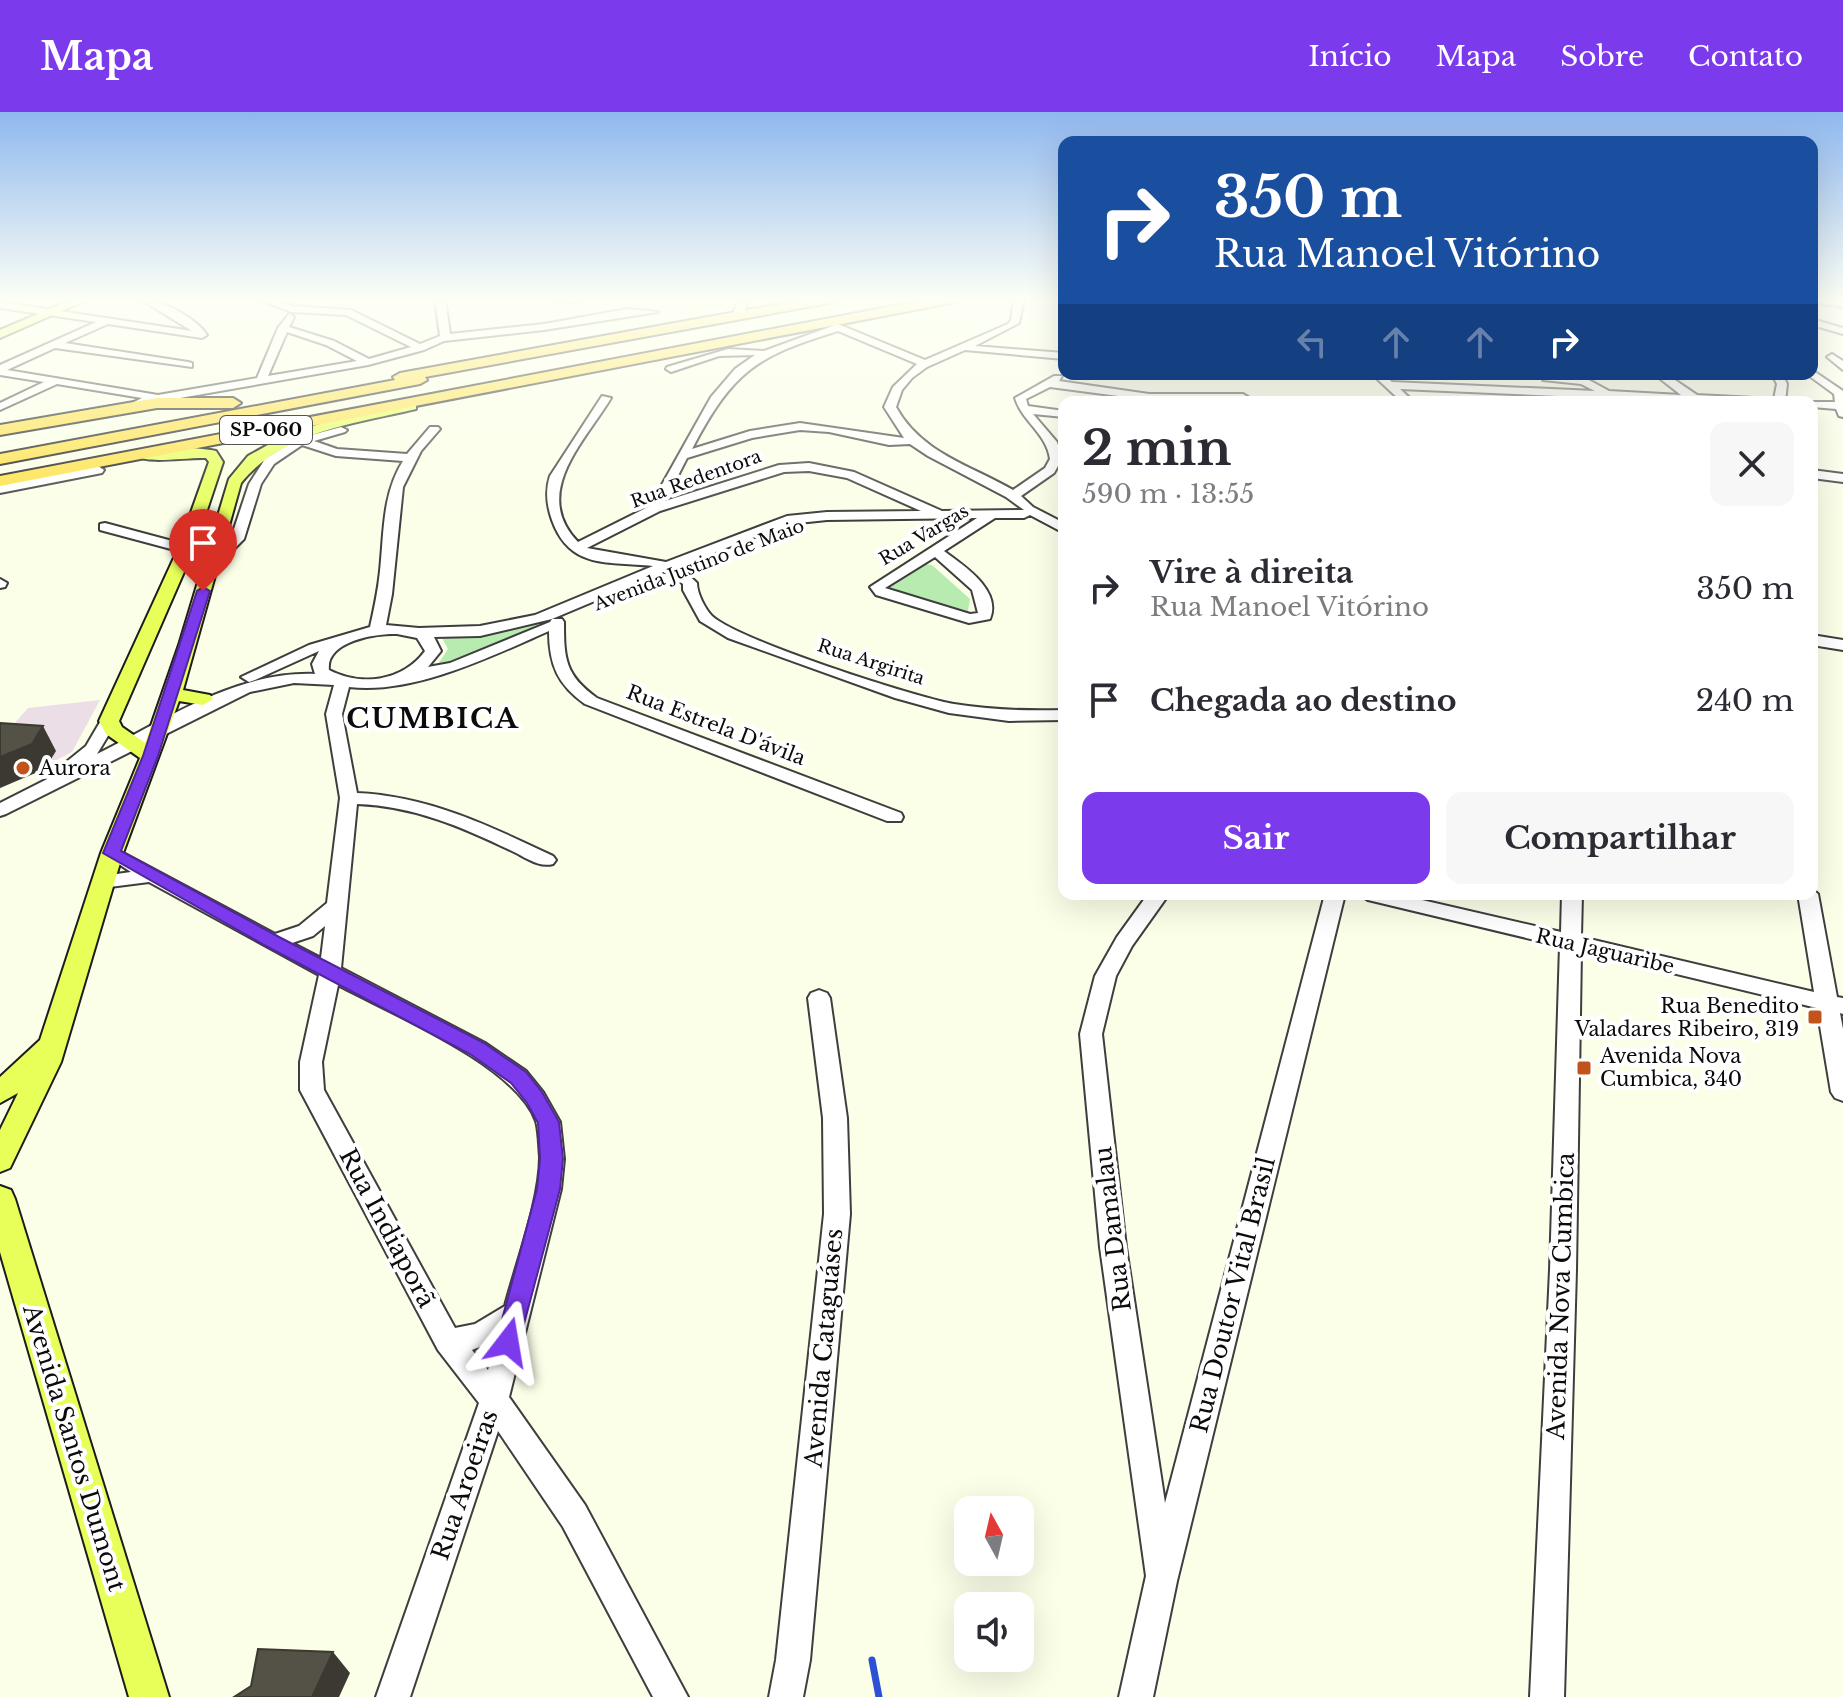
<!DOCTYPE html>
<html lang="pt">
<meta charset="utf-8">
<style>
:root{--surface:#fff;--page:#f7f7f7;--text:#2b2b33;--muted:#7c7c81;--accent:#7c3aed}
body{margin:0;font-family:"Libre Baskerville",serif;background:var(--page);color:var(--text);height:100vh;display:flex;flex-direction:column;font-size:30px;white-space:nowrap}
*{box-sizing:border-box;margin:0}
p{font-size:26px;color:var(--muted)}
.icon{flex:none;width:44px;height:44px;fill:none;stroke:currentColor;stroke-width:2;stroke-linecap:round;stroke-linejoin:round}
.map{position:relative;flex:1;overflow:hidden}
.sheet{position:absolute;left:1058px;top:284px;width:760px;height:504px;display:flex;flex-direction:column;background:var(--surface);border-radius:16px;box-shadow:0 8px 32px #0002}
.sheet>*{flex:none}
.guide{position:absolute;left:1058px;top:24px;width:760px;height:244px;border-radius:16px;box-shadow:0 8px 32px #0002;background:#1a4fa0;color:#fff;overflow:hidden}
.needle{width:52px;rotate:352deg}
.buttons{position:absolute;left:954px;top:1384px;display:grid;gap:16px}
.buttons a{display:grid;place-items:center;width:80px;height:80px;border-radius:16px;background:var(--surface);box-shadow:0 8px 32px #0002;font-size:40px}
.pin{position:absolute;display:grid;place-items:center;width:68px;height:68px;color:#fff;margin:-82px -34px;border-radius:50% 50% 50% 0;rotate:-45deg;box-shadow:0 0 8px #0007}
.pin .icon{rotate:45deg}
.me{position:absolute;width:88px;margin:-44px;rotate:14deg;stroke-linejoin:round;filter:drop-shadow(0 0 6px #0008)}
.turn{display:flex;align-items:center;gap:28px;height:168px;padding:0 24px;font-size:36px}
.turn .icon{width:104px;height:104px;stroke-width:2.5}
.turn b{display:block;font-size:56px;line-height:68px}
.lanes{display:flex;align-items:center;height:76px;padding:0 24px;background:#0003;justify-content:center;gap:40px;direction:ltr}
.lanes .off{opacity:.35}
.round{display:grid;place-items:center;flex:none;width:84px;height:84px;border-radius:16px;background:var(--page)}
.overview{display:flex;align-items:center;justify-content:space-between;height:136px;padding:0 24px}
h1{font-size:48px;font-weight:700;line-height:60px}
.cta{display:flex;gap:16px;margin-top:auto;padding:16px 24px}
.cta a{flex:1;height:92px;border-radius:16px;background:var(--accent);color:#fff;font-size:32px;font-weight:700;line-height:92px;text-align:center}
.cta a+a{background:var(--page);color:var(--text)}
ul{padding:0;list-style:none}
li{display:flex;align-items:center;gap:24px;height:112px;padding:0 24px}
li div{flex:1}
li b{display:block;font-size:30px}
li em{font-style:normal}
header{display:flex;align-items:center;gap:48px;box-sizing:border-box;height:112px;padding:0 40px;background:var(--accent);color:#fff}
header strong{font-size:38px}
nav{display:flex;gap:44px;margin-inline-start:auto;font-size:28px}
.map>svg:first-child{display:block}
</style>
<header>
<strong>Mapa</strong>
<nav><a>Início</a><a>Mapa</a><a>Sobre</a><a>Contato</a></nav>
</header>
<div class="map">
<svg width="1843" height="1585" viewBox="0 0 1843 1585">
<rect width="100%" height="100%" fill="#fbffe8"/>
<polygon fill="#ebdee7" points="100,588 72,640 0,677 0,622 7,620 28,596"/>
<g fill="#b8ebb0">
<polygon points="925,452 932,453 970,487 967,504 882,476"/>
<polygon points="661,460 664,463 436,555 448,537 441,524 496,520 529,514"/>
</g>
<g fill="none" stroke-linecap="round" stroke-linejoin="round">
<polyline stroke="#2c50d6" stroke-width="7" points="872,1548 879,1585"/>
<defs>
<g id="minor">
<path d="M140,187C161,187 196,206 207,223L202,226L108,212L65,231L188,250L192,251V255L55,236L7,258L158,283L257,266L278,216L289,202L294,205L289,215L334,229L369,247L411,235L346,203L292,200L256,187H270L293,194L351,198L420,232L440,224L435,187H445L450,222L544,212L627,197L658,200L544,218L444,229L424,238L368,253L140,293L134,290L142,286L57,272L0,298V291L44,270L0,263V253L96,210L0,196V190L192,219ZM287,220L326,233L357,249L268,264Z"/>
<polygon points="543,187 581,187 576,190"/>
<polygon points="739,187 749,187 743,202 738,205 733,202"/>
<path d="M1014,187H1024L1019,211L975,234L1064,241V247L965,238L927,255L912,266L902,278L896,295C921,341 970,353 1013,378L1045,356L1050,347C1047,322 1022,309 1015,286L1054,264H1062L1059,269L1149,282H1243L1248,285L1249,290L1149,288L1050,275L1026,287L1028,294L1064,299V305L1033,302L1057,330L1062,347L1054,361L1021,384L1033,395L1064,411V421L1030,403L1024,406H995L944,439C964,454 1002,478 990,507L969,511L876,483L870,475L977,406L827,408L789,412L679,454L697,471C697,481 705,497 712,504C738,528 914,585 954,592C991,598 1026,599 1064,598V608L1009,609L949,601L895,586L728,526L700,509L683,478V472L666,459L552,507H562L564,510C564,547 565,563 597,586L901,701L903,705L901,709H887L585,592C558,573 549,553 549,519C492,544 413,583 349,575L342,602L357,681C428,684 490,714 553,744L556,748L553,752C539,756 525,745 512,739C462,715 414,694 357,692L341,856L485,931L526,959L543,980L560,1010L564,1047L561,1077L509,1285L585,1393L688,1585H653L563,1415L498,1319L410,1585H376L479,1291L438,1238L300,978V950L319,863L149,770L102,776L92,770L102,764L131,760L102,741L105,737L112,735L275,822L299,814L327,791L340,686L326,602L334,573L294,571L250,580L6,702L0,704V691L71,655L65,651L86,634L103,605H115L117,609L97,642C165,608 236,559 315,562L312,552L319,539L255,568L249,570L241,565L309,533L370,515C374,497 378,479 380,459C384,422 382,382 403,349L336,344L302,333L274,352L261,372L244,427L216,455L204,452L231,426L249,372L265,347L297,327L341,315L347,318L345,320L314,329L337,337L407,342L430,315H438L440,317L421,339L403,375L392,482L386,513L419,516L480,514L535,503L653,454C608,449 570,458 552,408C547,394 545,379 550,364L602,284L611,286C586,328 530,381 578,430L650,394L711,285L735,257L755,243L719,244L671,260L666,257L667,255L728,237L764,239L838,212L925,248L1008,212L1011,208ZM838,219L917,252L893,275L884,295L904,326L800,311L750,319L692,337C733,259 756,244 838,219ZM800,318L829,320L889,333L910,332L928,344L1006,385L1024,398L942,399L854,360L809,351L779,353L665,389L687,346L752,326ZM809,359L847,366L921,399L827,400L787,404L666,450L587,436L660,399L784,360ZM935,445L972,478L978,501L970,502L885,476ZM552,507L550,510L450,551L428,555L441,539L434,525L480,524ZM397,522L417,526L425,539C403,569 362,575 329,558C325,529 377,521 397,522ZM325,814L321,846L292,831L313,824ZM338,873C390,901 516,953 536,1009C539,1019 539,1035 540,1045C540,1088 516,1151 505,1194L475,1212L455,1216L324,978L322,950ZM495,1229L488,1258L472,1238Z"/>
<polygon points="1812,187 1843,189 1843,195 1812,190"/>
<polygon points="1812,207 1843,216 1843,222 1812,213"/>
<polygon points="1832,242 1843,249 1843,258 1827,245"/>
<polygon points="1812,258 1843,279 1843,305 1839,304 1836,297 1812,295 1812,290 1808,290 1835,290 1834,282 1808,263"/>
<polygon points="1372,262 1383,262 1392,270 1595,279 1581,272 1543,268 1543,264 1547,263 1587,267 1609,279 1681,283 1654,262 1666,262 1697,283 1774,287 1777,272 1772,262 1782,262 1787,272 1785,290 1694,290 1400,277 1414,290 1402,290"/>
<polygon points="98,354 104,358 102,361 0,381 0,373"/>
<polygon points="1812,358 1843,362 1843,370 1812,366"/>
<polygon points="105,411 191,434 193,437 186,441 100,418 100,412"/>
<polygon points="0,467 7,471 5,475 0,476"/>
<polygon points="1812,523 1843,528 1843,538 1812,533"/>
<polygon points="1812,777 1818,782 1837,885 1843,886 1843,902 1840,901 1843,917 1843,989 1835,986 1831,980 1817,896 1581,839 1576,1158 1564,1585 1530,1585 1550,1158 1560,834 1368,788 1358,782 1396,782 1561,820 1562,782 1582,782 1581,825 1814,880 1798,782 1812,782"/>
<polygon points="1148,782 1169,782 1132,834 1116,864 1102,922 1126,1135 1165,1391 1325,782 1345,782 1177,1469 1153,1585 1119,1585 1146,1464 1100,1135 1080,922 1095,864 1117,825"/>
<polygon points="819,878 827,881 830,886 847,1006 850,1102 810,1548 803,1585 769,1585 776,1548 824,1102 823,1006 808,886 811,881"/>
</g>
<g id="major">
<polygon points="0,187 12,187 0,192"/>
<polygon points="73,187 89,187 0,226 0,218"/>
<path d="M411,290L416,291V297C354,312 283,319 241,371L183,578L210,583L213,587L203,593L179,589L123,741L61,950L10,1056L0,1060V1018L18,981L0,991V965L40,928L101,741L140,646L106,622L99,609L178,437L209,350L206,346C189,345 147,352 137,344C152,333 197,335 216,339L223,350L194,437L119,609L122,615L145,631L179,533L229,367L248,344L282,325L325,310Z"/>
<polygon points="0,1074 11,1078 15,1087 169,1585 129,1585 0,1140"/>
</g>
<g id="highway">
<polygon points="807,187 835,187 829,191 425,265 427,268 420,272 0,352 0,342 395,268 393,265 400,261"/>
<polygon points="930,187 957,187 951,191 0,374 0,364"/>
<polygon points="157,286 233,286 241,291 233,296 157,296 0,323 0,313"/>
</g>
</defs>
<use href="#minor" stroke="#3e3e3e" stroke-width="4"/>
<use href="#major" stroke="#1c1c1c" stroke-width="4"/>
<use href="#highway" stroke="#1c1c1c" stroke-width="4"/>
<use href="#minor" fill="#fff" fill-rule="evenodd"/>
<use href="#major" fill="#e7ff58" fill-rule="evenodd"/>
<use href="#highway" fill="#fee147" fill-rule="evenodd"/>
</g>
<g fill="#3b3931">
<polygon points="43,614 56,639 45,657 0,676 0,645"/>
<polygon points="333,1540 350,1561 339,1585 312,1585"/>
</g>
<g fill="#545146" stroke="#3b3931" stroke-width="2">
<polygon points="0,611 43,614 32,632 0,645"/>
<polygon points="258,1537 333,1540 312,1585 234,1585 251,1574"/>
</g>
<linearGradient id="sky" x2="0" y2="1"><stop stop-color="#8fb8ef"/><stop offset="0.46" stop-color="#fdfff5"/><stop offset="1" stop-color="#fdfff5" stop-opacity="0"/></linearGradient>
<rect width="1843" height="409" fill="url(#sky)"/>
<polygon fill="#7c3aed" stroke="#51269a" stroke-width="2" points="203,475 210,479 158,644 121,739 279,825 484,931 526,960 542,980 559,1010 563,1047 560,1077 517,1238 508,1241 499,1238 496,1230 537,1077 540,1047 538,1011 527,991 511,971 470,942 266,834 103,741 143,644 197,479"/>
<g fill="#c2541b" stroke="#fff" stroke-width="3">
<circle cx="23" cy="656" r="8"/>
<rect x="1807" y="897" width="16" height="16" rx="4"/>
<rect x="1576" y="948" width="16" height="16" rx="4"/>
</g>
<g text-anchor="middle" stroke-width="8" stroke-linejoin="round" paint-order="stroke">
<rect fill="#fff" stroke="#545454" stroke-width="2" x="220" y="304" width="92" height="28" rx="6"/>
<g font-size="18" font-weight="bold" fill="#0b0b0b">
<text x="266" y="324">SP-060</text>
</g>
<g font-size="18" fill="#0b0b0b" stroke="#fff">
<text transform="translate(696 367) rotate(-20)" y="6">Rua Redentora</text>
<text transform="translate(924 423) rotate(-31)" y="6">Rua Vargas</text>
<text transform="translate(699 453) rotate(-21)" y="6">Avenida Justino de Maio</text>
<text transform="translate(871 550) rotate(18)" y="6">Rua Argirita</text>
</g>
<g font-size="20" fill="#0b0b0b" stroke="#fff">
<text transform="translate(716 613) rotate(21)" y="7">Rua Estrela D'ávila</text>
<text transform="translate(1605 839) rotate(13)" y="7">Rua Jaguaribe</text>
</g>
<g font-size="20" fill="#0b0b0b" stroke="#fff" text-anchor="start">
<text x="39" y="663">Aurora</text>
<text x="1799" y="901" text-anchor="end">Rua Benedito<tspan x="1799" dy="23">Valadares Ribeiro, 319</tspan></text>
<text x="1600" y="951">Avenida Nova<tspan x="1600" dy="23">Cumbica, 340</tspan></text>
</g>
<g font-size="24" fill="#0b0b0b" stroke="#fff">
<text transform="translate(387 1116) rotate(62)" y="8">Rua Indiaporã</text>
<text transform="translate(1113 1117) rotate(-97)" y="8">Rua Damalau</text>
<text transform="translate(1233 1183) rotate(-76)" y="8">Rua Doutor Vital Brasil</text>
<text transform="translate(1561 1184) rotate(-88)" y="8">Avenida Nova Cumbica</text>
<text transform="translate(824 1236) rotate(-85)" y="8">Avenida Cataguáses</text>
<text transform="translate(74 1336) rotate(73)" y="8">Avenida Santos Dumont</text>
<text transform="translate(465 1373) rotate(-71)" y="8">Rua Aroeiras</text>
</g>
<g font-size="28" font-weight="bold" letter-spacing="2" fill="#0b0b0b" stroke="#fff">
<text x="433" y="616">CUMBICA</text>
</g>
</g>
</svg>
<div class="buttons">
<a><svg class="needle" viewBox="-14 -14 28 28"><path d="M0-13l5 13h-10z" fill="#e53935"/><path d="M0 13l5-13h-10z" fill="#7c7c81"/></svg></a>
<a><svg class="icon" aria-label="sound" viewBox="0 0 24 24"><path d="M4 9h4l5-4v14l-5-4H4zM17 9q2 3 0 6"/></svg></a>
</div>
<div class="pin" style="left:203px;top:479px;background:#d93025"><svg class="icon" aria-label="arrive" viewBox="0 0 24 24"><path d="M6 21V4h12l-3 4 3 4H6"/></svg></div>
<svg class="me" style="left:508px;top:1230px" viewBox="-20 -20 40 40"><path d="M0-17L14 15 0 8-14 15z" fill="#7c3aed" stroke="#fff" stroke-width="4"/></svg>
<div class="guide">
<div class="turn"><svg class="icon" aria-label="right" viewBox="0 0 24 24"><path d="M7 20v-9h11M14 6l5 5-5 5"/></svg><div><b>350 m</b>Rua Manoel Vitórino</div></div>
<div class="lanes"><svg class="icon off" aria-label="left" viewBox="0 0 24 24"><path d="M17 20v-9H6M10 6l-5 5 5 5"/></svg><svg class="icon off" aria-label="ahead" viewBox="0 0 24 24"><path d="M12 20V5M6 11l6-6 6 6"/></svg><svg class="icon off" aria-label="ahead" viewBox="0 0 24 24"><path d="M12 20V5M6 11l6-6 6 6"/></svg><svg class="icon" aria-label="right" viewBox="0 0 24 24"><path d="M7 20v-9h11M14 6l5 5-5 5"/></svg></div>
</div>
<section class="sheet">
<div class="overview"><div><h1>2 min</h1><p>590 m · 13:55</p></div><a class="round"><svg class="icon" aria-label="close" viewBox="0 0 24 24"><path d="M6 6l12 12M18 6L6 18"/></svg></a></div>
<ul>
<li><svg class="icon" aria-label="right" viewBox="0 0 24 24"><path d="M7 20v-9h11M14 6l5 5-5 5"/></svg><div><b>Vire à direita</b><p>Rua Manoel Vitórino</p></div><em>350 m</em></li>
<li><svg class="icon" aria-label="arrive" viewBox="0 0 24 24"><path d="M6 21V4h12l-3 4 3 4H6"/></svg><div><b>Chegada ao destino</b></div><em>240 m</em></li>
</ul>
<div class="cta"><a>Sair</a><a>Compartilhar</a></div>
</section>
</div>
